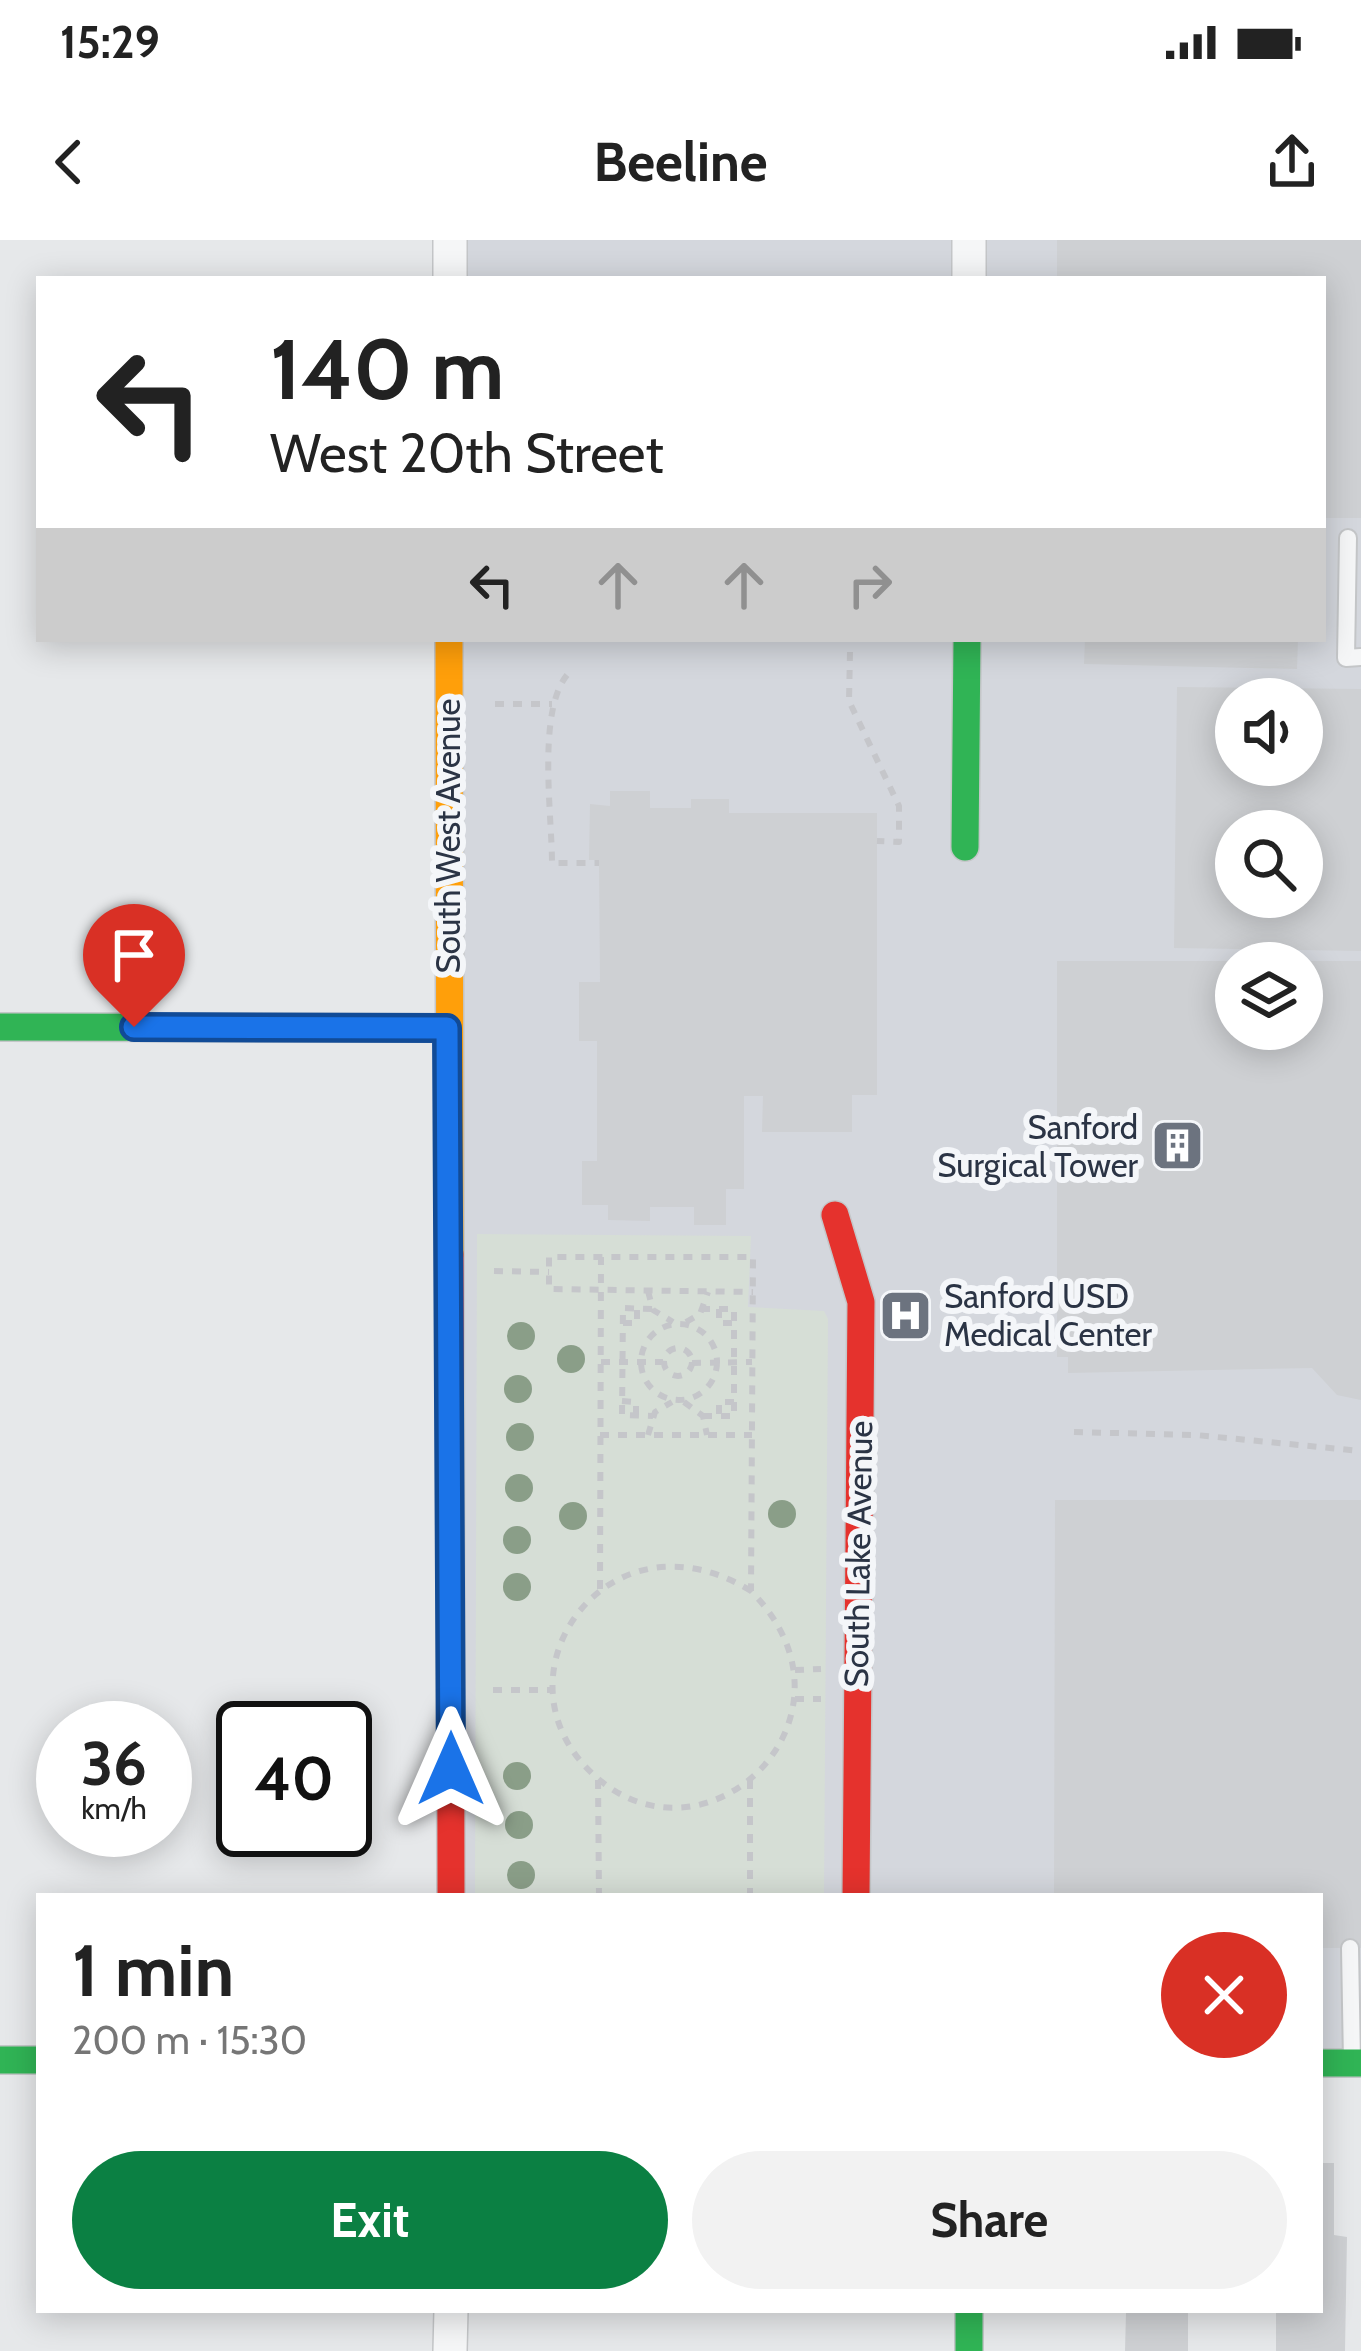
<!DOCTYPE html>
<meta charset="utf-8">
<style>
:root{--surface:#fff;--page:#f2f2f2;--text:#222;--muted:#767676;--accent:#0b8043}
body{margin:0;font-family:Cabin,sans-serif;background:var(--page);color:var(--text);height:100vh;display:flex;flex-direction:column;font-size:45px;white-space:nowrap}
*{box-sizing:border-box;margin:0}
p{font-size:39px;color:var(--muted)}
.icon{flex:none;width:66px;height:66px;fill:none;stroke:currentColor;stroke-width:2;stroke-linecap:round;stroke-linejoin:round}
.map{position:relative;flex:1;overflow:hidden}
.details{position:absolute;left:36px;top:1653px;width:1287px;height:420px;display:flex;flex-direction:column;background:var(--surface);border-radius:0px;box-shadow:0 6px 30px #0003}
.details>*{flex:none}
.top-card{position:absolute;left:36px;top:36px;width:1290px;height:366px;border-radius:0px;box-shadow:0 6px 30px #0003;background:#fff;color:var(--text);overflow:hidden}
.tools{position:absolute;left:1215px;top:438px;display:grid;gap:24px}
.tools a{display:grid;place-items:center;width:108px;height:108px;border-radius:50%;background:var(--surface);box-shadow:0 6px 30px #0003;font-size:60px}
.speed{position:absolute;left:36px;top:1461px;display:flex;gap:24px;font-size:60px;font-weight:700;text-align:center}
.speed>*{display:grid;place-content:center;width:156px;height:156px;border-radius:50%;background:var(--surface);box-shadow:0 6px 30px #0003;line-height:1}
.speed small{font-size:30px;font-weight:400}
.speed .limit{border:6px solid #111;border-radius:18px;background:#fff;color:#111}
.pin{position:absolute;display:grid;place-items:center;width:102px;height:102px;color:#fff;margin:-123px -51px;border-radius:50% 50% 50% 0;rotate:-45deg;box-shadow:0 0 12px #0007}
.pin .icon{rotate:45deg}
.me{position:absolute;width:132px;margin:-66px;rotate:0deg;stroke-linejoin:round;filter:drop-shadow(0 0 9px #0008)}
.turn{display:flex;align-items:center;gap:42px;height:252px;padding:0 36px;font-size:54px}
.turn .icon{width:156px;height:156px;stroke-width:2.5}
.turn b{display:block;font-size:84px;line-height:102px}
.lanes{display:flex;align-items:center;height:114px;padding:0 36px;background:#0003;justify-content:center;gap:60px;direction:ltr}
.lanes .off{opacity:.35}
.round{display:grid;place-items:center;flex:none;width:126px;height:126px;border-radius:63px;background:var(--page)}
.overview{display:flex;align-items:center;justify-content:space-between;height:204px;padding:0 36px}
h1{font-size:72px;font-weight:700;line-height:90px}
.cta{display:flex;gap:24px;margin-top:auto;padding:24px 36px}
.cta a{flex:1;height:138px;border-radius:72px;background:var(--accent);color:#fff;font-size:48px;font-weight:700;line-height:138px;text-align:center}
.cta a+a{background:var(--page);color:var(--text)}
.status{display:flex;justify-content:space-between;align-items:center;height:84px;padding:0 60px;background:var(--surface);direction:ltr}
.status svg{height:33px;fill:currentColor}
header{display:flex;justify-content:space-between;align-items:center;height:156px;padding:0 36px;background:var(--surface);font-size:54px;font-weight:700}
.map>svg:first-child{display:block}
</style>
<div class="status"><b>15:29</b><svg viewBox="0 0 49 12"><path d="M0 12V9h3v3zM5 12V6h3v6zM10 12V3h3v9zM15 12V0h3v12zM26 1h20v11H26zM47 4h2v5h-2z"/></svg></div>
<header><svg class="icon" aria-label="back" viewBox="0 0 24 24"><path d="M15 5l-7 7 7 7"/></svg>Beeline<svg class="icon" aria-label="share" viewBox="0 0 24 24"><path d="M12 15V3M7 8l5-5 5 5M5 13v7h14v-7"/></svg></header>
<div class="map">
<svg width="1361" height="2111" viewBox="0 0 1361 2111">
<rect width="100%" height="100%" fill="#e6e8ea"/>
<path fill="#d4d7dd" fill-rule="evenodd" d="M450,0H1361V1823H1320V1656H451L449,399H1323V39H450ZM1236,459H1302V525H1236ZM1236,591H1302V657H1236ZM1236,723H1302V789H1236Z"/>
<polygon fill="#d6ded6" points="477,994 751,996 748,1067 824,1071 828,1079 824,1656 475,1656"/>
<g fill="#ced0d3" fill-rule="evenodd">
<polygon points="1057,0 1361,0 1361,278 1323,278 1323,39 1057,39"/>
<polygon points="1085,399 1298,399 1297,429 1084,424"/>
<path d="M1177,447L1361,449V711L1174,708ZM1236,459H1302V525H1236ZM1236,591H1302V657H1236Z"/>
<polygon points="610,551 650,551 650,568 691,568 691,559 729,559 729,573 877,573 877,855 852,855 852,892 762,892 763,856 744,856 744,949 726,949 726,985 694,985 694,967 650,967 650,981 608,980 608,965 582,965 582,921 597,921 597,801 579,801 579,742 600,742 599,620 589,620 590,564 610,566"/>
<polygon points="1057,721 1236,721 1236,789 1302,789 1302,721 1361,721 1361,1160 1337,1155 1312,1128 1068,1133 1068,1117 1057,1117"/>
<polygon points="1055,1260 1361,1260 1361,1708 1320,1708 1320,1656 1054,1656"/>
<polygon points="1320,1923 1334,1923 1334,1995 1347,1997 1345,2111 1276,2111 1276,2070 1320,2070"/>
<polygon points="1137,2070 1188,2070 1188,2111 1125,2111 1126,2073"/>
</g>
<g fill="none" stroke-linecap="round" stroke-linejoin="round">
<defs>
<g id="lane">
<polyline points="1348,298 1346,418 1361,417"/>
<polyline points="1350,1708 1352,1822"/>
</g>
<g id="street">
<polyline points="450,39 450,0"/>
<polyline points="969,39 969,0"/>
<polyline points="450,2111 451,2070"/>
</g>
<g id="fast">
<polyline points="965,607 967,399"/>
<polyline points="0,787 447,788"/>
<polyline points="0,1820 39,1820"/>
<polyline points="1320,1823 1361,1823"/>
<polyline points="969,2070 969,2111"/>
</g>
<polyline id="slow" points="449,399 450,1014"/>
<g id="jam">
<polyline points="835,975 861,1062 856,1656"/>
<polyline points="450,1014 451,1656"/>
</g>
</defs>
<use href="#lane" stroke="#c4c6c8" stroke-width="20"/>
<use href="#street" stroke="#c4c6c8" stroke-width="36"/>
<use href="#fast" stroke="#c4c6c8" stroke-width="30"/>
<use href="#slow" stroke="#c4c6c8" stroke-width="30"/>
<use href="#jam" stroke="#c4c6c8" stroke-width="30"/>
<g stroke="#c5c6ca" stroke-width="6" stroke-dasharray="9 9" stroke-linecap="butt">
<polyline points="850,412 849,461 899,566 899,602 877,601"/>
<path d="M567,435C537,472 552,575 552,623H599"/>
<polyline points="495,464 552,464"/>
<polyline points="494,1031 549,1032"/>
<polyline points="648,1051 653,1070 673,1082"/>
<polyline points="652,1069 623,1068 622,1175 653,1176"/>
<polyline points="719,1069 719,1083 734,1083"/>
<polyline points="686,1082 700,1074 708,1052"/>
<polyline points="623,1083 637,1083 637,1069"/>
<circle cx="679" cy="1122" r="38"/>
<circle cx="678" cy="1122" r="14"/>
<polyline points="601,1122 663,1122"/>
<polyline points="692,1123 752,1122"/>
<polyline points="622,1161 636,1162 636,1173"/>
<polyline points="684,1162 703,1176 707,1195"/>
<polyline points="719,1174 719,1162 734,1162"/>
<polyline points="703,1176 734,1176 734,1069 704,1069"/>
<polyline points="1074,1192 1196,1195 1361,1211"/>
<polyline points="600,1195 752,1195"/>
<polyline points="648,1195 655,1172 672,1162"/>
<polyline points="600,1349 601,1017"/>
<path d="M751,1351C607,1262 485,1438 595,1536C707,1637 875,1476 751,1351L753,1017H549V1049L753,1052"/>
<polyline points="795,1430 821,1429"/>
<polyline points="493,1450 554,1450"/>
<polyline points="795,1459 821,1459"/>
<polyline points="598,1540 599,1656"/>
<polyline points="750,1540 750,1656"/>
</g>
<use href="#lane" stroke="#f5f6f7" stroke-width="16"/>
<use href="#street" stroke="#f5f6f7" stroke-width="33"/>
<use href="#fast" stroke="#30b455" stroke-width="27"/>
<use href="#slow" stroke="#ff9f0a" stroke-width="27"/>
<use href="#jam" stroke="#e5322d" stroke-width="27"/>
</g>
<g fill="#8a9e88">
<circle cx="521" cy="1096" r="14"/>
<circle cx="571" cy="1119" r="14"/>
<circle cx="518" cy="1149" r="14"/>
<circle cx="520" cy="1197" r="14"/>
<circle cx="519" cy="1248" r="14"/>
<circle cx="782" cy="1274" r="14"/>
<circle cx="573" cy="1276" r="14"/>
<circle cx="517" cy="1300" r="14"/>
<circle cx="517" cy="1347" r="14"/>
<circle cx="517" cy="1536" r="14"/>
<circle cx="519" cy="1585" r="14"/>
<circle cx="521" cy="1635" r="14"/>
</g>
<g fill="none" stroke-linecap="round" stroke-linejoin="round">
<defs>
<polyline id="route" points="134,787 447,788 451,1529"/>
</defs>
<use href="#route" stroke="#114b97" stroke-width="30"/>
<use href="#route" stroke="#1a73e8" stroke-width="21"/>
</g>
<defs>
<symbol id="building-square" viewBox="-11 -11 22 22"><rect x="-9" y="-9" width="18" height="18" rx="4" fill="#6c737f" stroke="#f4f6f9"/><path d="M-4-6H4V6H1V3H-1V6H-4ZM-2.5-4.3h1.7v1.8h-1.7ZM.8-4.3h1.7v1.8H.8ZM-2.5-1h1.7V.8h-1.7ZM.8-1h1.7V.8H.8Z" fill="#fff"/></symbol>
<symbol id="hospital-square" viewBox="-11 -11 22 22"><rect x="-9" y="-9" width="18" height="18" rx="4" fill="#6c737f" stroke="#f4f6f9"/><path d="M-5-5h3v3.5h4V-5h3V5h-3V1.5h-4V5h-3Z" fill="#fff"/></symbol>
</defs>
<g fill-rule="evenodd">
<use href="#building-square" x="1148" y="876" width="59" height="59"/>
<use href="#hospital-square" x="876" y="1046" width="59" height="59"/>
</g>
<g text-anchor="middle" stroke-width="12" stroke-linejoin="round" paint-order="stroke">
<g font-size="33" fill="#2b3445" stroke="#f4f6f9">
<text transform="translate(448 596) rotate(-90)" y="12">South West Avenue</text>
<text transform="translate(858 1314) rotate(-89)" y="12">South Lake Avenue</text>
</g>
<g font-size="33" fill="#2b3445" stroke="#f4f6f9" text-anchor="end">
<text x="1138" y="899">Sanford<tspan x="1138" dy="38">Surgical Tower</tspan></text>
<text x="944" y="1068" text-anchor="start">Sanford USD<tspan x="944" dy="38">Medical Center</tspan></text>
</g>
</g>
</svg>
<div class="tools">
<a><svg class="icon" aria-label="sound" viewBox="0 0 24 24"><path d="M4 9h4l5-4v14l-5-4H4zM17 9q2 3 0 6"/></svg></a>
<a><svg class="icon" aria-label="search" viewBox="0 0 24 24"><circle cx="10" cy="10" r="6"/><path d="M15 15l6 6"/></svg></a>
<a><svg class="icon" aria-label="layers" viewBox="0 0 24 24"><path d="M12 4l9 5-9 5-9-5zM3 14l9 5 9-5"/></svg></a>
</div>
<div class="speed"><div>36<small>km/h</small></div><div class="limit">40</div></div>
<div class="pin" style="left:134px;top:787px;background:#d93025"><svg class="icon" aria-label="arrive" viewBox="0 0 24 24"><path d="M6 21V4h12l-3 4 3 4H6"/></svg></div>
<svg class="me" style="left:451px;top:1529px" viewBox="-20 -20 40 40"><path d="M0-17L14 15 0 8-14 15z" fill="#1a73e8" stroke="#fff" stroke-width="4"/></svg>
<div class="top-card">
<div class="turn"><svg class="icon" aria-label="left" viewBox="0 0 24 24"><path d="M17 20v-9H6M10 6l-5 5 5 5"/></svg><div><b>140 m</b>West 20th Street</div></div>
<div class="lanes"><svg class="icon" aria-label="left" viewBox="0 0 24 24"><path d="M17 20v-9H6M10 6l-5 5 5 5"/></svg><svg class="icon off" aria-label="ahead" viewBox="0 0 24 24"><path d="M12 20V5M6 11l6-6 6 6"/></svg><svg class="icon off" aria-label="ahead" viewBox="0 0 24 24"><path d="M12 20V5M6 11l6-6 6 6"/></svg><svg class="icon off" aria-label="right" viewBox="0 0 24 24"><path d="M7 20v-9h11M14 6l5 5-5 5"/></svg></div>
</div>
<section class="details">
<div class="overview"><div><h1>1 min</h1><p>200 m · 15:30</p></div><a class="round" style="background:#d93025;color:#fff"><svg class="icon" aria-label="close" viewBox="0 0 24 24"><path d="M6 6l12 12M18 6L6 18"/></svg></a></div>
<div class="cta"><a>Exit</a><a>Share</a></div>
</section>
</div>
